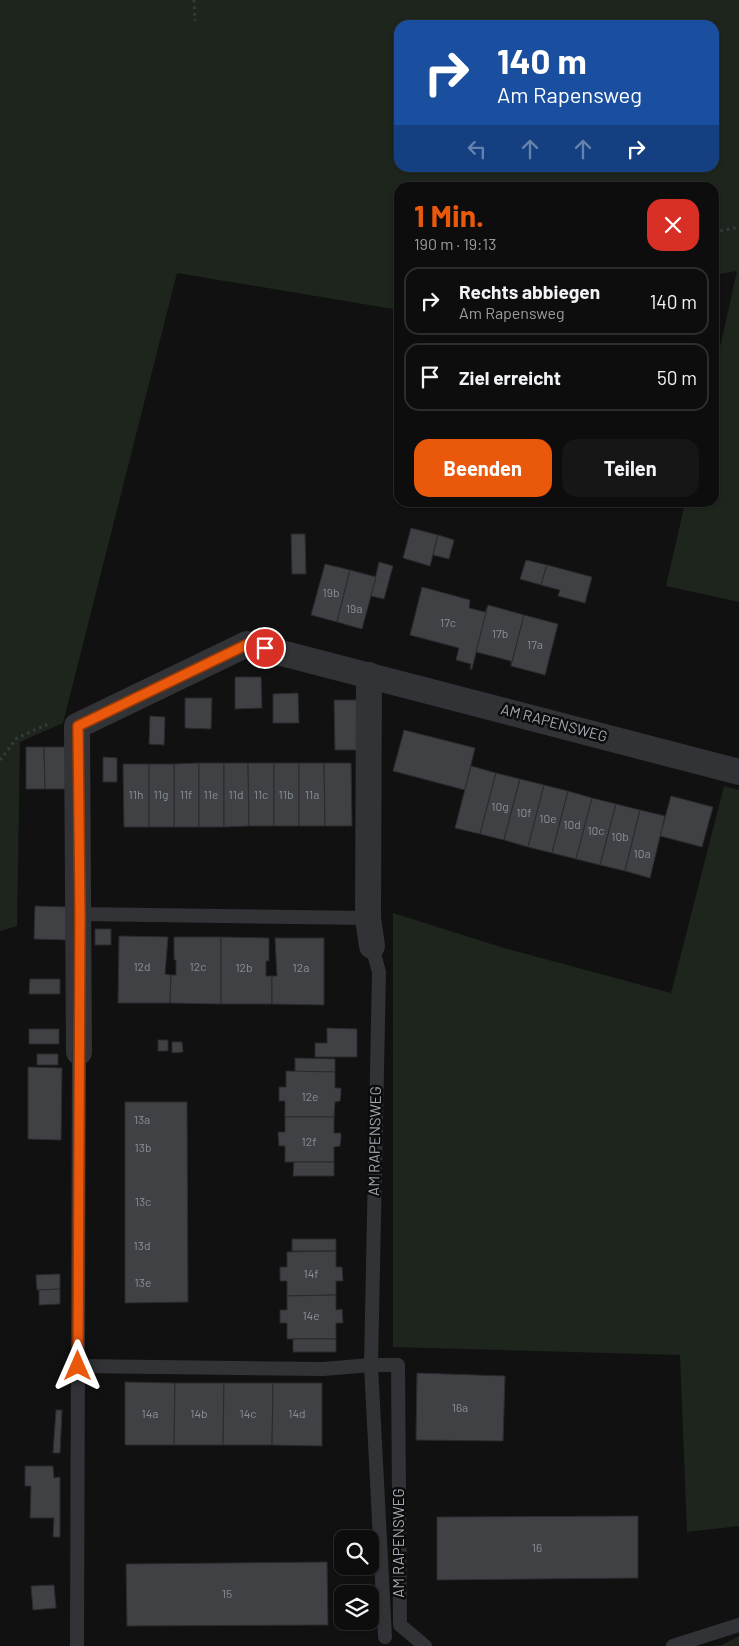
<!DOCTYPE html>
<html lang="de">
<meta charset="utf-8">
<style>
:root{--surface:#0d0d0e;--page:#161617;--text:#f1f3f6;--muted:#9a9c9e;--line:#2d2d2e;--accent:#ea580c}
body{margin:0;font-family:Barlow,sans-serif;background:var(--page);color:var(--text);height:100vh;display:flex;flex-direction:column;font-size:19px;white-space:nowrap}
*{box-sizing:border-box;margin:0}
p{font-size:16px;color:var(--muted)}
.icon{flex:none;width:28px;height:28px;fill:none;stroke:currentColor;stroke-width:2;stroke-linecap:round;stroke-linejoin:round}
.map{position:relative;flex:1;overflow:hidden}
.details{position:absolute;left:394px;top:182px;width:325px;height:325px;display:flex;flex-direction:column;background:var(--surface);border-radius:15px;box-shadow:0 1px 4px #0004,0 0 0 1px var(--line)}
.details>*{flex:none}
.top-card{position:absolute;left:394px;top:20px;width:325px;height:152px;border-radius:15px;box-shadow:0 1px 4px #0004,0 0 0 1px var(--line);background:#1a4fa0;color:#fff;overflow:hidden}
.buttons{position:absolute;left:334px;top:1530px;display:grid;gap:10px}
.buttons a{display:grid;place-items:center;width:45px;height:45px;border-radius:10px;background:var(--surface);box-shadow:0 1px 4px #0004,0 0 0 1px var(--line);font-size:25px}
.pin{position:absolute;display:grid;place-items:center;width:42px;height:42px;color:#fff;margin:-21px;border:2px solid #fff;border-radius:50%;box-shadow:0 1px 5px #0007}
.me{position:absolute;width:55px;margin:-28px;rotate:0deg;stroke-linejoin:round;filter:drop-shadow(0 0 4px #0008)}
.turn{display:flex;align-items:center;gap:18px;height:105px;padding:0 20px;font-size:22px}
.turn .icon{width:65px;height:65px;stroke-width:2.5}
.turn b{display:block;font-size:35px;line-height:42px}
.lanes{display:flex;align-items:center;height:48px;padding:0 20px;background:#0003;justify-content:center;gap:25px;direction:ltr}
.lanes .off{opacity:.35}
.round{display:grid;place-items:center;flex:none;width:52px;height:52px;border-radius:15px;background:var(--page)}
.overview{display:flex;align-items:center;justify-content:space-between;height:85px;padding:0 20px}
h1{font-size:30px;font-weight:700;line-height:38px;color:var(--accent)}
.primary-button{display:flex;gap:10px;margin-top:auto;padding:10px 20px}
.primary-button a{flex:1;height:58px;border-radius:15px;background:var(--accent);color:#fff;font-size:20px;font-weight:700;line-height:58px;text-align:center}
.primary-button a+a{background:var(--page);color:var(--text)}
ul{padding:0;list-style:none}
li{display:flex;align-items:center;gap:15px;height:68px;margin:0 10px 8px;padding:0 10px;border:2px solid var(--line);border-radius:15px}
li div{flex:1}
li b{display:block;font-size:19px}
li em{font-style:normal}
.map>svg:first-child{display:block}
</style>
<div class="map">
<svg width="739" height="1646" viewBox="0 0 739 1646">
<rect width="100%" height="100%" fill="#111112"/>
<g fill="#1d251d" fill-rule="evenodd">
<path d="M0,0H739V602L666,586L685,503L714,502V374L737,271L714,275V188H399V310L177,273L63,723L20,742L17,926L0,931ZM399,25H714V168H399Z"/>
<polygon points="724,786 739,790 739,1526 687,1532 680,1355 393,1347 393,913 504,948 671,993"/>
<polygon points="739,1636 739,1646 710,1646 722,1645"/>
</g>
<g fill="#3f4145" stroke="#2a2b2e">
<polygon points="411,528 438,535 430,566 403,558"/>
<polygon points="291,534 305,534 306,574 292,574"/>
<polygon points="438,535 454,540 449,559 433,555"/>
<polygon points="526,560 547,565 541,585 520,579"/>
<polygon points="379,562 393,566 384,599 371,596"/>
<polygon points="325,564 350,570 337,622 311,615"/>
<polygon points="547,565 592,577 585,603 558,596 560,590 541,585"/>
<polygon points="350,570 376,577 362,629 337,622"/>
<polygon points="422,587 470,600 469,608 485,612 488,605 472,669 470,669 471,664 456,660 459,648 410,635"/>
<polygon points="488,605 524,615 511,666 511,661 476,652"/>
<polygon points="524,615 558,624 545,675 511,666"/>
<polygon points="235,677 261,677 262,708 235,709"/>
<polygon points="298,693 299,723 273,723 273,694"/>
<polygon points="185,698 212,698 211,729 185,728"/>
<polygon points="334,700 361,700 362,750 335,750"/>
<polygon points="150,716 165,717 164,745 149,744"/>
<polygon points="404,730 475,748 465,790 393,771"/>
<polygon points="26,747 44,747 45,789 26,789"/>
<polygon points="44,747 67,747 67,789 45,789"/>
<polygon points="103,757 117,758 117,782 103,782"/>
<polygon points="199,763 199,827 174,827 174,764"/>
<rect x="199" y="763" width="25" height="64"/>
<polygon points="224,763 248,763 249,826 224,827"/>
<polygon points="248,763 274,763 274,826 249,826"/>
<rect x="274" y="763" width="25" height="63"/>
<polygon points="299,763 324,763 325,826 299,826"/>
<polygon points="324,763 351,763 352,826 325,826"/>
<polygon points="123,764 149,764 149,827 124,827"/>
<rect x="149" y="764" width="25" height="63"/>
<polygon points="471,766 496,773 480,834 455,828"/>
<polygon points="496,773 520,779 504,840 480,834"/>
<polygon points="520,779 544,785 528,847 504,840"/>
<polygon points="544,785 568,791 552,853 528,847"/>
<polygon points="568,791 592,798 576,859 552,853"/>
<polygon points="671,796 713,807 702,847 660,836"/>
<polygon points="592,798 616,804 600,865 576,859"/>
<polygon points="616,804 640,810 625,871 600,865"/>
<polygon points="640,810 665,816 650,878 625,871"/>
<polygon points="35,906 66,907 66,940 34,939"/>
<rect x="95" y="929" width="16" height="16"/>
<polygon points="119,936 168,937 165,974 171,975 170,1003 118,1003"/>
<polygon points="174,937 221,937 221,1004 170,1003 171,975 176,975 176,960 174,960"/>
<polygon points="221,937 269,938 269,961 266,961 266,976 272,976 272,1004 221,1004"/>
<polygon points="275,938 324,938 324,1005 272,1004 272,976 277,976"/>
<polygon points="30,979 60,979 60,994 29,994"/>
<polygon points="327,1028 357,1029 357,1057 315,1057 315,1043 327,1043"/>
<rect x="29" y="1029" width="30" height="15"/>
<rect x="158" y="1040" width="10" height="11"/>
<polygon points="172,1042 182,1042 183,1052 172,1053"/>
<rect x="37" y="1054" width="21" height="11"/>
<polygon points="295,1058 335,1059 335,1072 295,1072"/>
<polygon points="28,1067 62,1068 61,1140 28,1139"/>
<polygon points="286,1071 335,1072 335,1088 341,1088 341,1093 340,1101 335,1102 334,1117 285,1117 285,1101 279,1101 279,1087 286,1087"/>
<polygon points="125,1102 187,1102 188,1302 125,1303"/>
<polygon points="285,1117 334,1117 334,1133 341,1133 341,1138 340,1146 334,1147 334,1162 285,1162 285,1146 279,1146 278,1132 285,1132"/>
<polygon points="294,1162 334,1162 334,1176 293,1176"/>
<rect x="292" y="1239" width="44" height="12"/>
<polygon points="336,1251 336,1267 342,1267 343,1281 336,1281 336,1295 287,1296 287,1281 280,1281 280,1267 287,1267 287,1252"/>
<polygon points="60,1274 60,1289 37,1290 36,1275"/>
<polygon points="60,1289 60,1304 39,1305 39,1290"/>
<polygon points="336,1295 336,1310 342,1309 343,1323 336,1323 336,1339 287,1339 287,1323 280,1323 280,1310 287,1310 287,1296"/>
<rect x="293" y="1339" width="43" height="13"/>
<polygon points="417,1373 505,1376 503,1441 416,1440"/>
<polygon points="125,1382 175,1383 174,1445 125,1445"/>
<polygon points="175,1383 224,1383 223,1445 174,1445"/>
<polygon points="224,1383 273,1383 272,1445 223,1445"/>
<polygon points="273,1383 322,1383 322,1446 272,1445"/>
<polygon points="56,1410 62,1410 60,1453 53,1453"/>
<polygon points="25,1466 53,1466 54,1478 60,1477 60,1537 53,1537 54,1518 30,1518 31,1486 25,1486"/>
<polygon points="638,1516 638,1578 437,1580 437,1517"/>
<polygon points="327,1562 328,1625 127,1626 126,1564"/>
<polygon points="54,1585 56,1608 33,1610 31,1586"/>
</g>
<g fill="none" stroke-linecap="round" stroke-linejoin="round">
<g stroke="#383b3e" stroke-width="3" stroke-dasharray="2.5 4" stroke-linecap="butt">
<polyline points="194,0 195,21"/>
<polyline points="714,232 739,227"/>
<polyline points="0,760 17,738 50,723"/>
</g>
<g stroke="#323337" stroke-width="14">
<polyline points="80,914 368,918"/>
<polyline points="372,946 379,972 371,1365 385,1637"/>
<polyline points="78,1366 323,1369 371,1365 398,1365 400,1625 425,1646"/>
<polyline points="77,1646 79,1052"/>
<polyline points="673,1646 739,1625"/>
</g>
<g stroke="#323337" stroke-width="26">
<polyline points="369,675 368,918 372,946"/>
<polyline points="79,1052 77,726 247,644 739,772"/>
</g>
</g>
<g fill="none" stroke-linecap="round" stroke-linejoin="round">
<defs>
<polyline id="route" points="78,1366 80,914 78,726 248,644 265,648"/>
</defs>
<use href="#route" stroke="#983908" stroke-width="12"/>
<use href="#route" stroke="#ea580c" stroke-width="9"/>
</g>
<g text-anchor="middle" stroke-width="5" stroke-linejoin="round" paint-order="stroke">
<g font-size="12" fill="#889098">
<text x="331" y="597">19b</text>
<text x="354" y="613">19a</text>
<text x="448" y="627">17c</text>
<text x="500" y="638">17b</text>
<text x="535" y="649">17a</text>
<text x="136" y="799">11h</text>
<text x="161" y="799">11g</text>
<text x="186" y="799">11f</text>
<text x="211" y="799">11e</text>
<text x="236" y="799">11d</text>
<text x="261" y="799">11c</text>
<text x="286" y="799">11b</text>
<text x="312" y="799">11a</text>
<text x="500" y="811">10g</text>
<text x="524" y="817">10f</text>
<text x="548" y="823">10e</text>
<text x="572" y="829">10d</text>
<text x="596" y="835">10c</text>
<text x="620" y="841">10b</text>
<text x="642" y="858">10a</text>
<text x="142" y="971">12d</text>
<text x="198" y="971">12c</text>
<text x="244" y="972">12b</text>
<text x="301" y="972">12a</text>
<text x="310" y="1101">12e</text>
<text x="142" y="1124">13a</text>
<text x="309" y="1146">12f</text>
<text x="143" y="1152">13b</text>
<text x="143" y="1206">13c</text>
<text x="142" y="1250">13d</text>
<text x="311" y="1278">14f</text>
<text x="143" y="1287">13e</text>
<text x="311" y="1320">14e</text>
<text x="460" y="1412">16a</text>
<text x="150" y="1418">14a</text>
<text x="199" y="1418">14b</text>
<text x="248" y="1418">14c</text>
<text x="297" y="1418">14d</text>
<text x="537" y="1552">16</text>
<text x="227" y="1598">15</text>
</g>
<g font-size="15" fill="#a1aab3" stroke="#0c0c0d">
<text transform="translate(554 723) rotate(15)" y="5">AM RAPENSWEG</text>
<text transform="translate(375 1141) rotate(-89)" y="5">AM RAPENSWEG</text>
<text transform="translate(399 1543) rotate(-90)" y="5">AM RAPENSWEG</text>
</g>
</g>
</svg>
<div class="buttons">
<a><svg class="icon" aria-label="search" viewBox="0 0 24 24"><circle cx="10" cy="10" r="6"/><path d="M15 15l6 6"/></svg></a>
<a><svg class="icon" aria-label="layers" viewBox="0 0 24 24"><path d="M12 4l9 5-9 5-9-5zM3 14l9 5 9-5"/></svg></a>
</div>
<div class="pin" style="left:265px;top:648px;background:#d93025"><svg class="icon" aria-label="arrive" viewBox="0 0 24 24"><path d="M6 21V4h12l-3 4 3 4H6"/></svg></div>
<svg class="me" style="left:78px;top:1366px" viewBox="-20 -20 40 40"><path d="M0-17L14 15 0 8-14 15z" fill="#ea580c" stroke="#fff" stroke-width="4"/></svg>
<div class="top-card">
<div class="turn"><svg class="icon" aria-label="right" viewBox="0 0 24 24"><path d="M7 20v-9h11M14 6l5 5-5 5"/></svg><div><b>140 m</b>Am Rapensweg</div></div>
<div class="lanes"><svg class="icon off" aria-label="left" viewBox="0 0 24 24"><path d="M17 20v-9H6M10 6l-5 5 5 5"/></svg><svg class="icon off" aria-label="ahead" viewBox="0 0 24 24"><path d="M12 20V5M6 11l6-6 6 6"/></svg><svg class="icon off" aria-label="ahead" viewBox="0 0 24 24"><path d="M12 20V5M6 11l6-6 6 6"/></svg><svg class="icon" aria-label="right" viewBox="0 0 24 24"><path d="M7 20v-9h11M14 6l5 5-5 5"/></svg></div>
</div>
<section class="details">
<div class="overview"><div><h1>1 Min.</h1><p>190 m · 19:13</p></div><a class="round" style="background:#d93025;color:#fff"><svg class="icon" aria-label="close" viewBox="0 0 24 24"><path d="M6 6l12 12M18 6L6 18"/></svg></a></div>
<ul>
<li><svg class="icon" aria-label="right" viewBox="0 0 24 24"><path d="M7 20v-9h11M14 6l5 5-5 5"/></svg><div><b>Rechts abbiegen</b><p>Am Rapensweg</p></div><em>140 m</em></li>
<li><svg class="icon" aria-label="arrive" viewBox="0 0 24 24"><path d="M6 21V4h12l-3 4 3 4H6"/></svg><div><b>Ziel erreicht</b></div><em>50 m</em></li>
</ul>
<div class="primary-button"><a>Beenden</a><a>Teilen</a></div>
</section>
</div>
